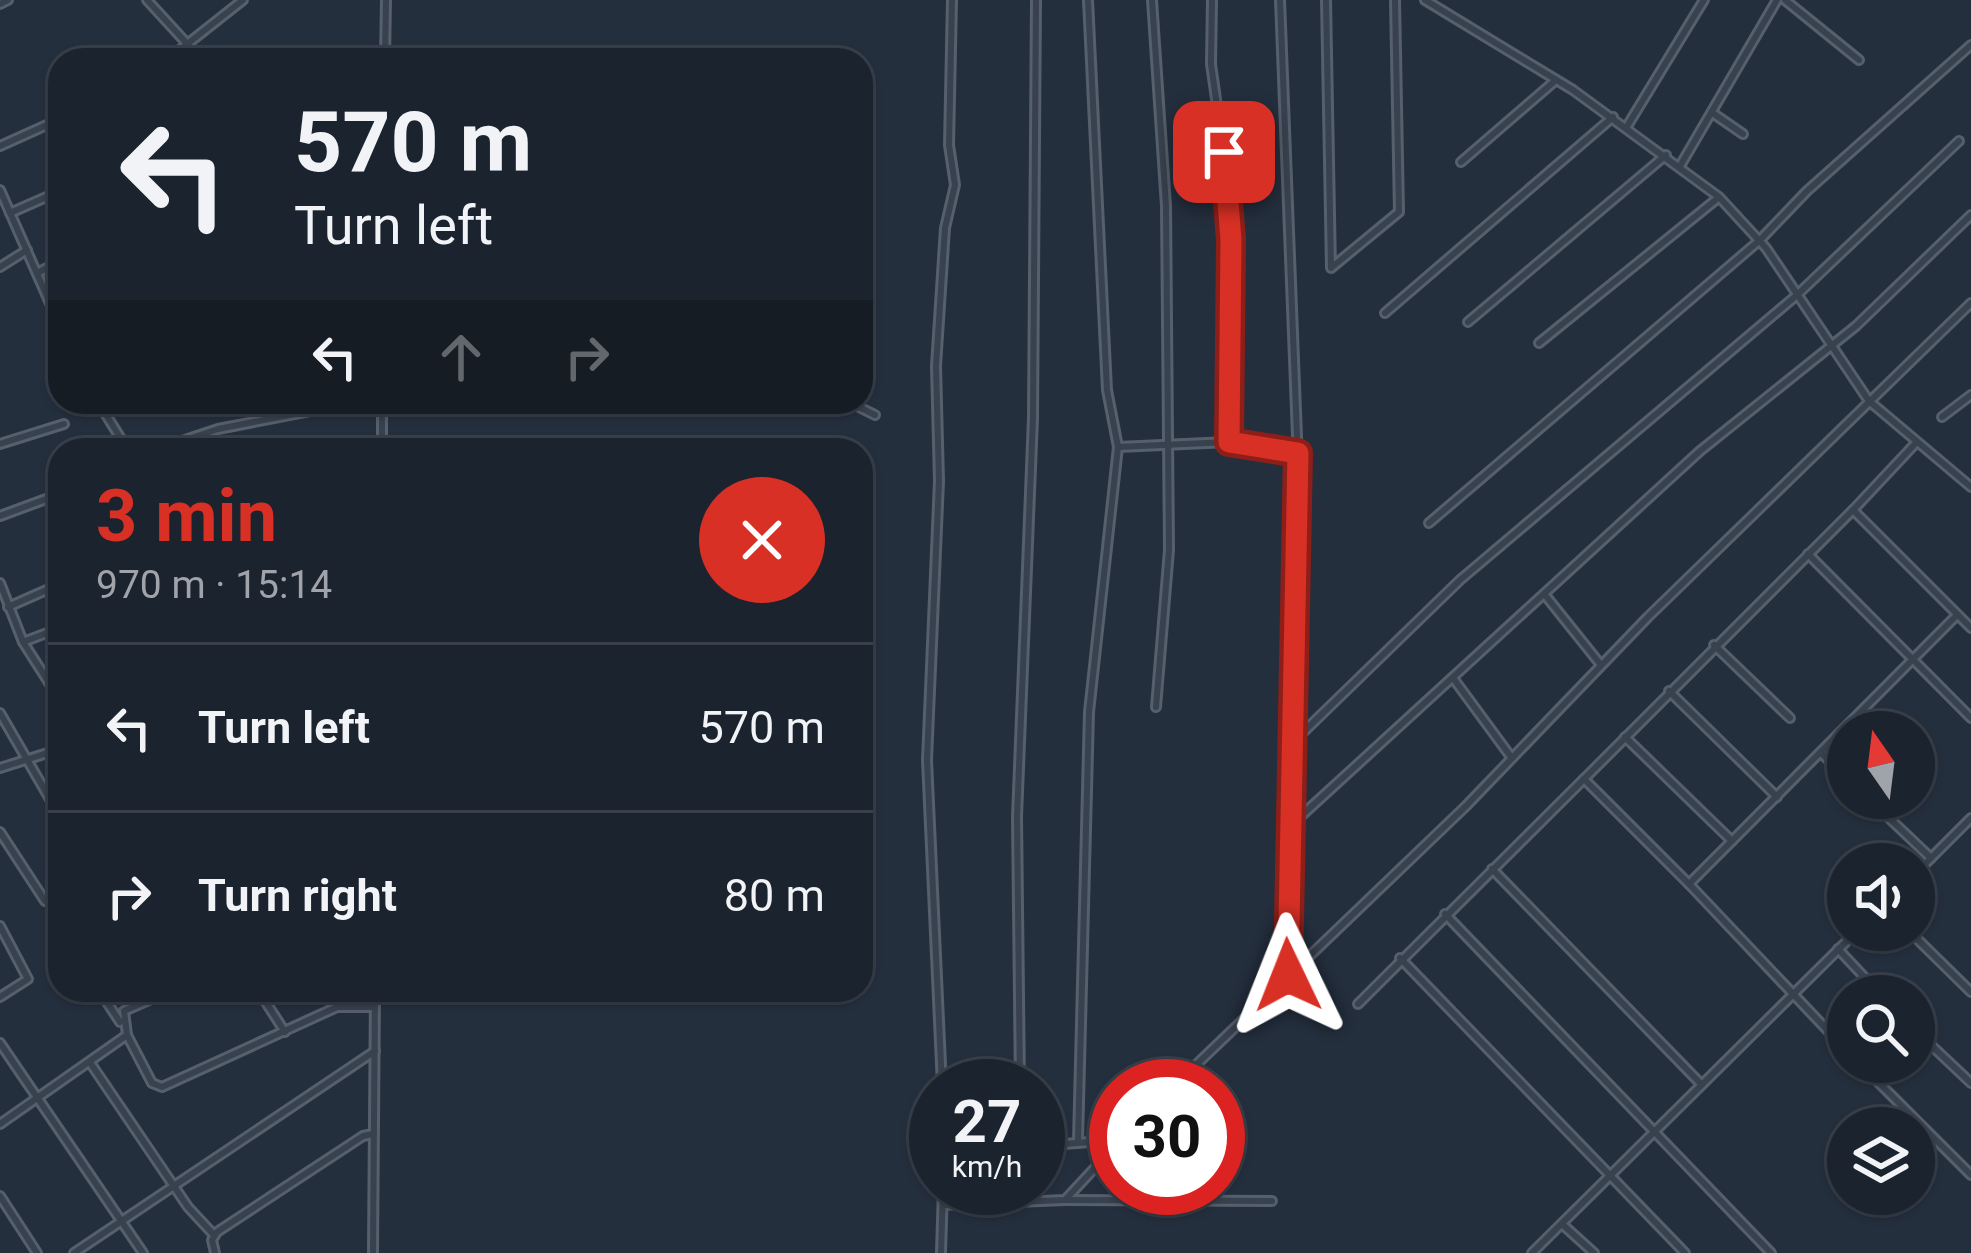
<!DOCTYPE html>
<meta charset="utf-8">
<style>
:root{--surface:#1b232e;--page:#282f3a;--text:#f1f3f6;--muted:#a0a4aa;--line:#39404a;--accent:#d93025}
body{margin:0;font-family:Roboto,sans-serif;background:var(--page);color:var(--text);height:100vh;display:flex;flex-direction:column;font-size:45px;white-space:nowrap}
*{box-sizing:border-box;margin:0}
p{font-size:39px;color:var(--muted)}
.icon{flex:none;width:66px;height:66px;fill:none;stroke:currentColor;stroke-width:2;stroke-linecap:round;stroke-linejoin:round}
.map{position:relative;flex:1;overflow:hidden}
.side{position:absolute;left:48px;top:438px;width:825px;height:564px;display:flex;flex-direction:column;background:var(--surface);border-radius:36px;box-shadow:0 3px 9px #0004,0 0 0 3px var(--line)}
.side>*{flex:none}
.hud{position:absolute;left:48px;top:48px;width:825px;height:366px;border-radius:36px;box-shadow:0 3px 9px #0004,0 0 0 3px var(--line);background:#1b232e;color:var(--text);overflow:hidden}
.needle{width:78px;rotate:346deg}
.controls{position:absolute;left:1827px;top:711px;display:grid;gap:24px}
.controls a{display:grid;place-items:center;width:108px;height:108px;border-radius:50%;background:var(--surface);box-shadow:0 3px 9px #0004,0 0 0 3px var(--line);font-size:60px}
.speed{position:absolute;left:909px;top:1059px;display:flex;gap:24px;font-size:60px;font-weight:700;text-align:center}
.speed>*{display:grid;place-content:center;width:156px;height:156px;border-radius:50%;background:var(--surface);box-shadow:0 3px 9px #0004,0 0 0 3px var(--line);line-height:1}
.speed small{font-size:30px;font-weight:400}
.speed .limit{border:18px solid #d22;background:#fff;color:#111}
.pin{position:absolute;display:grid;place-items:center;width:102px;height:102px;color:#fff;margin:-51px;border-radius:24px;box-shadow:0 6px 18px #0006}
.me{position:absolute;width:132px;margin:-66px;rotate:358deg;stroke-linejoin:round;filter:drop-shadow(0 0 9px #0008)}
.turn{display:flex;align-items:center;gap:42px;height:252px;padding:0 48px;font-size:54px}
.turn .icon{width:156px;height:156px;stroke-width:2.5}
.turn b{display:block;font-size:84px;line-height:102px}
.lanes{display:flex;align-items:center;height:114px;padding:0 48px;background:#0003;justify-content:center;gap:60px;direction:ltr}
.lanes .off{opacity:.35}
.round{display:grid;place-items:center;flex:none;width:126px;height:126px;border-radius:63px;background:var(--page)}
.head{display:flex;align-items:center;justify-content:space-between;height:204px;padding:0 48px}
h1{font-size:72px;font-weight:700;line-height:90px;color:var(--accent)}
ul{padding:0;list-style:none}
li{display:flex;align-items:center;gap:36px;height:168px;padding:0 48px;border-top:3px solid var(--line)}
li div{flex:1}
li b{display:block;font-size:45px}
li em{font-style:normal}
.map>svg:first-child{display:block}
</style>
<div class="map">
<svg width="1971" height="1253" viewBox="0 0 1971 1253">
<rect width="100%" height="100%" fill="#242f3e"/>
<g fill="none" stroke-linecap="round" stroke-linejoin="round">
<defs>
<g id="minor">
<polyline points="147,0 202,60"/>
<polyline points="1088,0 1107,390 1118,447 1229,442"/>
<polyline points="1152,0 1166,206 1169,550 1156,707"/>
<polyline points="1212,0 1211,64 1230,197 1229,442 1298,453"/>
<polyline points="1280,0 1298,462 1289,688 1288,974"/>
<polyline points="1326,0 1331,268 1399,212 1395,0"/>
<polyline points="1425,0 1573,90 1719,197 1766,248 1869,401 1971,487"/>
<polyline points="1785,0 1859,60"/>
<polyline points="0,4 8,0"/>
<polyline points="167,60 243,0"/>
<polyline points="385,60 386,0"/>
<polyline points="1714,114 1743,134"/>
<polyline points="1626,128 1704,0"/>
<polyline points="0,146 60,119"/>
<polyline points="1461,162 1556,80"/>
<polyline points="1680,166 1777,0"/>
<polyline points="0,190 60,326"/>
<polyline points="10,213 60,191"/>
<polyline points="0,267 27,250"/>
<polyline points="37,273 60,261"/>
<polyline points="1385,313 1613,117"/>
<polyline points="1468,322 1666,155"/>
<polyline points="1539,343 1718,198"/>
<polyline points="98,402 128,450"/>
<polyline points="849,402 875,415"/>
<polyline points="1942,417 1971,395"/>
<polyline points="0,444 64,424"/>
<polyline points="1914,445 1853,510 1971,628"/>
<polyline points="155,450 218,429 357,402"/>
<polyline points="382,450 382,402"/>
<polyline points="0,516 57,495"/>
<polyline points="1429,523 1760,240 1807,191 1971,45"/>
<polyline points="1808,554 1971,718"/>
<polyline points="0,583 23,642 60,700"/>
<polyline points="1545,595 1601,665"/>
<polyline points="8,607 60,584"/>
<polyline points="23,642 60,628"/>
<polyline points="1714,645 1790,718"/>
<polyline points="1453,678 1511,757"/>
<polyline points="1669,691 1777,797"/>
<polyline points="0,713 58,813"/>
<polyline points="1625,737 1732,841"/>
<polyline points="1288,747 1460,580 1797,295 1959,141"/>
<polyline points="1821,753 1848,778"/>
<polyline points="0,768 60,749"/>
<polyline points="1584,779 1853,510"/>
<polyline points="1868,798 1931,858"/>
<polyline points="1288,828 1700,451 1856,326 1971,215"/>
<polyline points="0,832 45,901 60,904"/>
<polyline points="1492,869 1701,1084"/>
<polyline points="1914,875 1971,818"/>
<polyline points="1445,914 1771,1253"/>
<polyline points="0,926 28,979 0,997"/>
<polyline points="1908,930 1971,992"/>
<polyline points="1838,949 1882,996"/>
<polyline points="1400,958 1685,1253"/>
<polyline points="99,990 120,1022"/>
<polyline points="258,990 285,1032"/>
<polyline points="1358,1004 1584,779 1689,884"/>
<polyline points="1914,1029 1971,1083"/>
<polyline points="127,1035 152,1083 162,1087 337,1007 375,1007"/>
<polyline points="0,1043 143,1253"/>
<polyline points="1848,1052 1689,884 1957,615"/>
<polyline points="1858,1062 1971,1175"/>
<polyline points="91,1064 188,1207 214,1235"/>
<polyline points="942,1086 927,760 939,481 936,366 945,228 955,185 949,145 952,0"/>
<polyline points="1020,1086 1017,817 1033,418 1036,0"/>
<polyline points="1174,1086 1466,806 1648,617 1971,303"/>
<polyline points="0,1124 127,1035 124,1011 172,990"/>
<polyline points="1078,1141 1089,712 1118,447"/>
<polyline points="1038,1146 1116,1140"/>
<polyline points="0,1196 37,1253"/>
<polyline points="1065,1200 1272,1201"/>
<polyline points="943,1205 1065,1200 1116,1145"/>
<polyline points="1562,1224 1594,1253"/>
<polyline points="74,1253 375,1051"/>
<polyline points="215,1253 212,1240 217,1232 363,1136 373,1134"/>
<polyline points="373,1253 375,990"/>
<polyline points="941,1253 943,1188"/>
<polyline points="1532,1253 1858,930"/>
</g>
</defs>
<use href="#minor" stroke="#565f6c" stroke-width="12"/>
<use href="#minor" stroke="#38414e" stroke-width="6"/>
</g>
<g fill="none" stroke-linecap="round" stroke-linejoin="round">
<defs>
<polyline id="route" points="1224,152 1231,240 1229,442 1298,453 1288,975"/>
</defs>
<use href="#route" stroke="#8d1f18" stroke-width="30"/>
<use href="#route" stroke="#d93025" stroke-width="21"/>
</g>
</svg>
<div class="controls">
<a><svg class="needle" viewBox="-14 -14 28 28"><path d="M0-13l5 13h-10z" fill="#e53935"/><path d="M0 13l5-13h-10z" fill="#a0a4aa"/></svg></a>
<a><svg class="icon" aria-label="sound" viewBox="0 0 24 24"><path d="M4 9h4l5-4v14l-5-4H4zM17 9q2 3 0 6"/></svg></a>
<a><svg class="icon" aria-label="search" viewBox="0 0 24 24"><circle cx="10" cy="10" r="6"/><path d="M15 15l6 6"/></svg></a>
<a><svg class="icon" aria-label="layers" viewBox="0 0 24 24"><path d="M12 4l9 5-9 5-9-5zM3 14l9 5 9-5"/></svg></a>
</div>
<div class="speed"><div>27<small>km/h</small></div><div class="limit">30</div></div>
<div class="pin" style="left:1224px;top:152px;background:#d93025"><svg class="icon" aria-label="arrive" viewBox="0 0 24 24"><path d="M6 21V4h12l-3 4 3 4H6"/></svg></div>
<svg class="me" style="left:1288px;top:975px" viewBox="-20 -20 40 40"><path d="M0-17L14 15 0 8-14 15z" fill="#d93025" stroke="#fff" stroke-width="4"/></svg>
<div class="hud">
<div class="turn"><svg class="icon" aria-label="left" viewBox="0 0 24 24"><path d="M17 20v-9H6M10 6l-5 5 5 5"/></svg><div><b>570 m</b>Turn left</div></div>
<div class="lanes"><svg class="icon" aria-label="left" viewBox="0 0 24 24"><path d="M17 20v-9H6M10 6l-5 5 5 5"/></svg><svg class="icon off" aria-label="ahead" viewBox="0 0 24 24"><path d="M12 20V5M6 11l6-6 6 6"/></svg><svg class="icon off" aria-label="right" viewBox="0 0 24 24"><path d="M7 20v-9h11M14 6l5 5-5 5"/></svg></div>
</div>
<section class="side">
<div class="head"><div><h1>3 min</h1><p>970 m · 15:14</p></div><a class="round" style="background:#d93025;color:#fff"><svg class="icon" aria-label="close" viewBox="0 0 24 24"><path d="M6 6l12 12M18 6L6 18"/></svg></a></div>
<ul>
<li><svg class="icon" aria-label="left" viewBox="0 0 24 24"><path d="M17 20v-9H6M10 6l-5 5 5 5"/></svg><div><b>Turn left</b></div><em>570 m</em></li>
<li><svg class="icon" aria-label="right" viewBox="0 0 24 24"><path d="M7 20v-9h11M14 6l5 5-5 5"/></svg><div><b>Turn right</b></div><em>80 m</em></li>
</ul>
</section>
</div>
